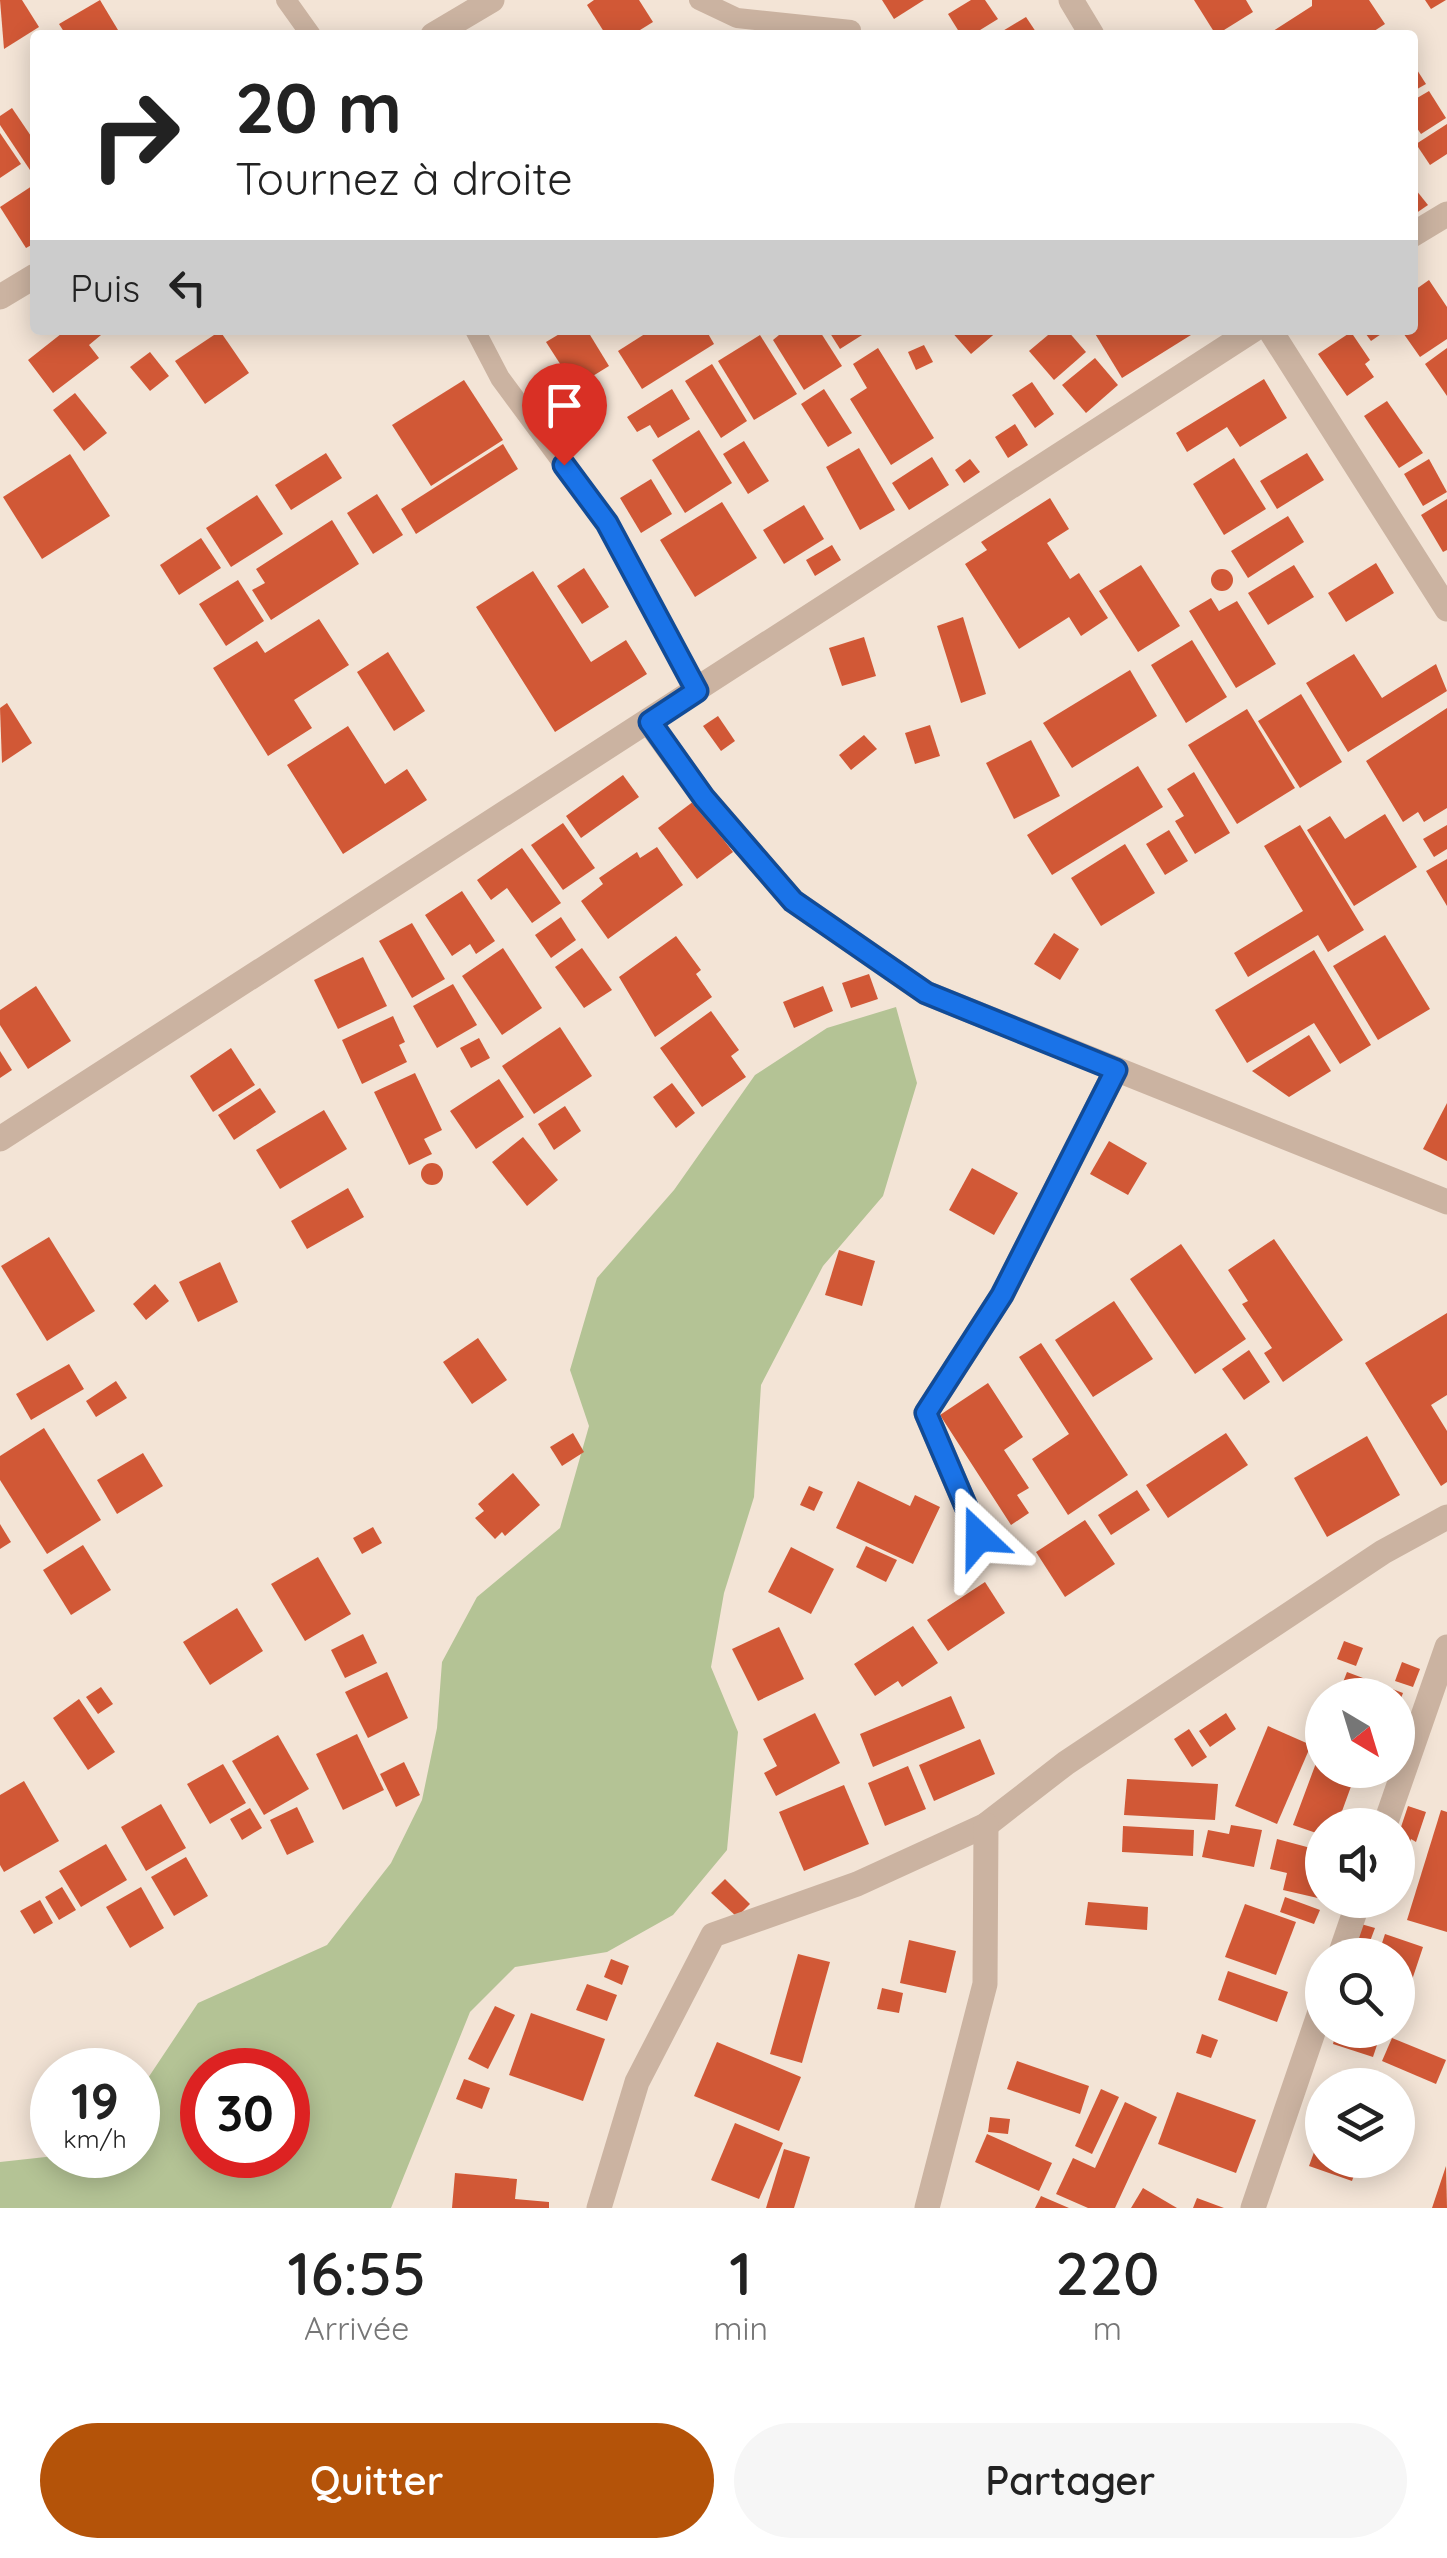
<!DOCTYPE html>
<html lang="fr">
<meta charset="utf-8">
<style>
:root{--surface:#fff;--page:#f6f6f6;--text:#222;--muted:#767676;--accent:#b45309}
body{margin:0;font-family:Quicksand,sans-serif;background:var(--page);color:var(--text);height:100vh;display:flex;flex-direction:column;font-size:38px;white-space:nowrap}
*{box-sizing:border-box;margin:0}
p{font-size:32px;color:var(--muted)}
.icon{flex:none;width:55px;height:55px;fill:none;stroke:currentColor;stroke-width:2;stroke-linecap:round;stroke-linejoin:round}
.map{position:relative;height:2208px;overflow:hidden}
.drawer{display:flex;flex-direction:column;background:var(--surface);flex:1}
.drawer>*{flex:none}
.guide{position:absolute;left:30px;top:30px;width:1388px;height:305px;border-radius:10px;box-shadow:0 5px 25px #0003;background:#fff;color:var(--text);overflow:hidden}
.needle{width:65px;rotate:142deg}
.tools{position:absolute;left:1305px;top:1678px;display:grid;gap:20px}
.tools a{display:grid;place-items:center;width:110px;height:110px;border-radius:50%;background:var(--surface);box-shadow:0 5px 25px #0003;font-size:50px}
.speed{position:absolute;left:30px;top:2048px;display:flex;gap:20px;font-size:50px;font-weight:700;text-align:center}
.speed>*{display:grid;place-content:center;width:130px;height:130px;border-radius:50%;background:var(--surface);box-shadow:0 5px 25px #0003;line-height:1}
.speed small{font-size:25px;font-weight:400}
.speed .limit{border:15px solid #d22;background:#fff;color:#111}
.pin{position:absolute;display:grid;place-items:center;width:85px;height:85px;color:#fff;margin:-102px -42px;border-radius:50% 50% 50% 0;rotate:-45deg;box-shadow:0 0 10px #0007}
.pin .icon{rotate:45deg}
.me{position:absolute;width:110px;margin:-55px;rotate:337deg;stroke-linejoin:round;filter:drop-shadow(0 0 8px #0008)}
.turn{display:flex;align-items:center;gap:35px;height:210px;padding:0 40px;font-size:45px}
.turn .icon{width:130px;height:130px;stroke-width:2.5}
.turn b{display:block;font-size:70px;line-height:85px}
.then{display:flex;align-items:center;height:95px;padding:0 40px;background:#0003;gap:20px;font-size:38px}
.eta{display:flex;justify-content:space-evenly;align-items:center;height:170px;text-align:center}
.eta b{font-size:60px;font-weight:600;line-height:70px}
.button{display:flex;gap:20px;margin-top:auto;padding:20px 40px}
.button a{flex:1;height:115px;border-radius:60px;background:var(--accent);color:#fff;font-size:40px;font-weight:600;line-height:115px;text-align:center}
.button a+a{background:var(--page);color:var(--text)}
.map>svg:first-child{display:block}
</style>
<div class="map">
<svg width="1447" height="2208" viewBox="0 0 1447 2208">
<rect width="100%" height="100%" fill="#f3e4d6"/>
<path fill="#b4c395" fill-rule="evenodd" d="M896,1007L917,1083L883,1196L823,1266L761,1385L754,1497L724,1593L711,1667L738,1732L727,1850L673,1915L607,1952L515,1967L470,2012L391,2208H0V2162L64,2155H138V2093L198,2003L327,1945L391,1863L422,1800L437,1728L442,1662L477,1597L560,1528L589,1426L570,1370L597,1278L674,1190L755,1075L827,1028ZM202,2070H288V2155H202Z"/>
<g fill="#d15836">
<polygon points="0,0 22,0 39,27 4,49"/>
<polygon points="100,0 121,35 66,35 59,24"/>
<polygon points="594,0 639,0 653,22 632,35 606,35 587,5"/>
<polygon points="882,0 924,0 894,19"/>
<polygon points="971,0 985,0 998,19 972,35 961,35 948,14"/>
<polygon points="1194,0 1246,0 1253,12 1216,35"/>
<polygon points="1312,0 1369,0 1385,24 1368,35 1267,35 1312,6"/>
<polygon points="1425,0 1446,0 1431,9"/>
<polygon points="1026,17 1038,35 996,35"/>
<polygon points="1412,62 1426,84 1412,92"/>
<polygon points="1429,91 1446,118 1421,134 1412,121 1412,101"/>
<polygon points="12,108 35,142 35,167 30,170 0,125 0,116"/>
<polygon points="1447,124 1447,154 1430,165 1416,144"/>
<polygon points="0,133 21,164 0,178"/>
<polygon points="35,184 35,243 26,248 0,207"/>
<polygon points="1412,185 1428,205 1412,216"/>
<polygon points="1429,280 1447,307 1447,339 1420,357 1401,330 1412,330 1412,292"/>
<polygon points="66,330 107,330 89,345 99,358 53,393 28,360"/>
<polygon points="566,330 587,330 609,366 575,387 546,342"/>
<polygon points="651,330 706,330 714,344 642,389 618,351"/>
<polygon points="785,330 819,330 842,366 804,390 773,340"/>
<polygon points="828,330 870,330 840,349"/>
<polygon points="950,330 999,330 971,354"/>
<polygon points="1054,330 1067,330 1086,352 1054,380 1029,351"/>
<polygon points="1098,330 1199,330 1122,378 1094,332"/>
<polygon points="1363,330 1387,330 1371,341"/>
<polygon points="220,331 249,373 205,404 175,361"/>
<polygon points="1351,332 1370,360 1365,364 1374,377 1347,396 1318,354"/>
<polygon points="760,335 797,394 754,420 718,361"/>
<polygon points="924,345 933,362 916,370 908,352"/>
<polygon points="878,348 934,438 891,465 850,399 867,388 853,364"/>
<polygon points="1447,348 1447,396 1425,364"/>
<polygon points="150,352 169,376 150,391 130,367"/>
<polygon points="1095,358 1118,385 1086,413 1062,385"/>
<polygon points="712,364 747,421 721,438 685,381"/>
<polygon points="1264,379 1287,418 1240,447 1227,427 1187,452 1176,433"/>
<polygon points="464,380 503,440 431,486 392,425"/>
<polygon points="1032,382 1054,414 1035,428 1012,395"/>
<polygon points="672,389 690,419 658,438 650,425 637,432 627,417"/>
<polygon points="824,389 852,433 828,447 801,404"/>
<polygon points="75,393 107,433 84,451 53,410"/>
<polygon points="1387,401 1423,453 1399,468 1364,416"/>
<polygon points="1015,424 1028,445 1008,458 995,437"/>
<polygon points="699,430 732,483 685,513 652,460"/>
<polygon points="744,441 769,481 748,494 723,454"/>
<polygon points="503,444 518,469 416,534 401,509"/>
<polygon points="859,448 895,510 860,530 826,467"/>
<polygon points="326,453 342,478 291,510 275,485"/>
<polygon points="1307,453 1324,480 1277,509 1260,481"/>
<polygon points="70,454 110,516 42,559 3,497"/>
<polygon points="932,457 949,485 909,510 892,483"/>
<polygon points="1234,458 1266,509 1224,535 1193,484"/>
<polygon points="970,459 980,472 964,483 955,470"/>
<polygon points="1429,459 1447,492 1423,506 1404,474"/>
<polygon points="651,479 672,514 641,533 620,498"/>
<polygon points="377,494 403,535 373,554 347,513"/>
<polygon points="257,495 283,534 231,567 206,528"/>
<polygon points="1050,498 1069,529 1047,543 1070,579 1079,573 1108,618 1081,636 1069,617 1019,649 965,564 987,550 981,542"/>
<polygon points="1447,499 1447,550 1443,552 1421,515"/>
<polygon points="722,502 757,558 695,597 660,540"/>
<polygon points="804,505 824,539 784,564 763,530"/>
<polygon points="1288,516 1304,542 1248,578 1231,551"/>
<polygon points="332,520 359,564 271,620 252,590 265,583 256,569"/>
<polygon points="201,538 221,568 179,595 160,565"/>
<polygon points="832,545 841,560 815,576 806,560"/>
<polygon points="1376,563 1394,593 1346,622 1328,593"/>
<polygon points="1141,565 1180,626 1138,652 1099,591"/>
<polygon points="1294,565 1314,597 1268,625 1248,593"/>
<polygon points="584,568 609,607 582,624 557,586"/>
<circle cx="1222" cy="580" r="11"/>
<polygon points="533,571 591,662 626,640 647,674 555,732 476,607"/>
<polygon points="238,580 264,621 226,646 199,604"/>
<polygon points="1211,598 1219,611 1237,601 1276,664 1236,688 1189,611"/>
<polygon points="963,617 986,694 961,703 937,626"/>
<polygon points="319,619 349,665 294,700 312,728 268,756 213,668 257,641 265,653"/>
<polygon points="864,637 876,676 842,686 829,648"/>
<polygon points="1192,640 1227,697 1186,723 1151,665"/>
<polygon points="388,652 425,711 394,731 357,672"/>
<polygon points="1354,654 1382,698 1436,664 1447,691 1348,752 1306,683"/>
<polygon points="1130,670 1157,716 1072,768 1043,723"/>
<polygon points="1301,694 1342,762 1300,788 1258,721"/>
<polygon points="7,703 32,743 2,763 0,708"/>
<polygon points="1447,708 1447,808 1424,822 1418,812 1403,822 1366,761"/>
<polygon points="1247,709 1295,788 1237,824 1188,745"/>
<polygon points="718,716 735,741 721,751 703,726"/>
<polygon points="930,725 940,756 915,764 905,733"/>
<polygon points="348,726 385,784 407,769 427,800 343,854 287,765"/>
<polygon points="864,735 877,749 851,770 839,755"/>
<polygon points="1031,740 1060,796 1014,819 986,763"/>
<polygon points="1138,766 1163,807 1052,875 1027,835"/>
<polygon points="1194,772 1230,833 1195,854 1175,821 1184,816 1167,789"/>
<polygon points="623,775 639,797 581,838 566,816"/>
<polygon points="694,801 733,852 697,879 658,828"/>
<polygon points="1385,814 1417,867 1354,906 1307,830 1330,816 1345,839"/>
<polygon points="563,823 595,868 563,890 531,845"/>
<polygon points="1300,825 1364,930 1328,952 1318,935 1248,977 1234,953 1303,911 1264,846"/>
<polygon points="1447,825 1447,849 1434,857 1423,839"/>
<polygon points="1169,830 1188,861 1165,875 1146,844"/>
<polygon points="1125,844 1155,893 1101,926 1071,878"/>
<polygon points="657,847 683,885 608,939 581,901 603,884 599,878 637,852 640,858"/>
<polygon points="522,848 561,903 532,923 507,888 491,900 477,880"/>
<polygon points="1447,859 1447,906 1426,871"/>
<polygon points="462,891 495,941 476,954 470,944 452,956 425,915"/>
<polygon points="561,917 576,940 551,958 535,935"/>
<polygon points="412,923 445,979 412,998 379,941"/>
<polygon points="1054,933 1079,949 1060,980 1034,964"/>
<polygon points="1385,935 1430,1009 1378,1040 1333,966"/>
<polygon points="676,936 701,970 696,974 712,997 655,1037 619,977"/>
<polygon points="503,948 542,1008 502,1035 462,976"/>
<polygon points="582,948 612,990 584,1008 555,967"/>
<polygon points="1314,950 1371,1045 1340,1064 1314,1023 1247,1063 1215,1010"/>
<polygon points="363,957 387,1006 338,1029 314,980"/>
<polygon points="869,974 878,999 851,1008 842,983"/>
<polygon points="453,984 477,1025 437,1048 413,1006"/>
<polygon points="36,986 71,1041 28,1069 0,1025 0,1010"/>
<polygon points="823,986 833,1011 794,1028 783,1002"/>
<polygon points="711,1011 739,1050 731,1056 746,1077 702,1107 660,1048"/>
<polygon points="393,1016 405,1042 399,1045 407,1062 362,1084 342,1040"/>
<polygon points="560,1027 592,1076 534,1114 502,1066"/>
<polygon points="1309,1035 1331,1071 1289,1097 1252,1071"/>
<polygon points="479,1038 490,1058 471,1068 460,1048"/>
<polygon points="231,1048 255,1085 213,1112 190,1076"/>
<polygon points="0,1051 12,1070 0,1078"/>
<polygon points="415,1073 442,1130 424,1139 432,1154 409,1165 374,1092"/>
<polygon points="499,1079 524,1117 476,1149 450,1111"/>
<polygon points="672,1083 695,1113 676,1128 653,1097"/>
<polygon points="260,1088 276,1112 234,1140 218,1115"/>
<polygon points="1447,1103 1447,1161 1423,1149"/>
<polygon points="565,1106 581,1131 554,1150 538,1124"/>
<polygon points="324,1110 347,1149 280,1189 256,1150"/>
<polygon points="523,1137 558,1180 527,1206 492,1162"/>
<polygon points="1109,1141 1147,1163 1128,1195 1090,1174"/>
<circle cx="432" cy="1174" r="11"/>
<polygon points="972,1168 1018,1193 994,1235 949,1210"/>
<polygon points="348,1188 364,1217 307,1249 291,1221"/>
<polygon points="49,1237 95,1311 47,1341 1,1266"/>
<polygon points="1274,1239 1343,1340 1283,1382 1264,1353 1272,1348 1242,1304 1248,1301 1228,1270"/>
<polygon points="1181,1244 1246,1339 1195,1374 1130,1279"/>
<polygon points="839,1250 875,1261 862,1306 825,1295"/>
<polygon points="220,1262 238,1302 198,1322 179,1282"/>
<polygon points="155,1284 169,1301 146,1320 133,1304"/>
<polygon points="1114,1301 1153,1359 1093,1397 1055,1340"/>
<polygon points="1447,1313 1447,1395 1431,1405 1447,1431 1447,1482 1441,1486 1365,1363"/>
<polygon points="478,1338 507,1380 472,1404 443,1362"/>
<polygon points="1041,1343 1128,1475 1068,1515 1032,1459 1069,1434 1019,1357"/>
<polygon points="1249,1350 1270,1382 1244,1400 1222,1369"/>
<polygon points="69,1364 84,1389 31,1420 16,1394"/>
<polygon points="116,1381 127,1398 96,1417 86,1401"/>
<polygon points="988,1383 1023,1437 1004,1450 1029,1488 1017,1495 1029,1513 1011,1525 940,1415"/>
<polygon points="44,1428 101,1520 47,1554 0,1480 0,1456"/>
<polygon points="573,1433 584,1452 562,1466 550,1447"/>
<polygon points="1226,1433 1248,1465 1168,1518 1146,1485"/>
<polygon points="1367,1436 1400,1495 1327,1537 1294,1478"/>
<polygon points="143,1453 163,1486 117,1514 97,1480"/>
<polygon points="513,1473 540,1505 505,1536 502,1532 495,1539 475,1518 484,1511 478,1504"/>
<polygon points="858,1481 910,1506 915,1495 940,1507 913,1564 836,1528"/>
<polygon points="809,1486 823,1492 814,1511 800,1505"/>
<polygon points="1137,1490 1150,1510 1111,1535 1098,1515"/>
<polygon points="1085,1520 1115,1564 1065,1597 1036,1552"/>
<polygon points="0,1524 11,1542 0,1549"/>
<polygon points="373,1527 382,1543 362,1554 353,1538"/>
<polygon points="83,1545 111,1590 71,1615 43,1570"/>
<polygon points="866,1546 897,1560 886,1582 856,1567"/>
<polygon points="791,1547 834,1569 811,1614 768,1592"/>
<polygon points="318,1557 351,1614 305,1641 271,1584"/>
<polygon points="985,1582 1005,1613 948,1651 927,1620"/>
<polygon points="237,1608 263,1651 210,1685 183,1642"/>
<polygon points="913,1626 938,1663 902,1687 898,1681 875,1696 854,1664"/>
<polygon points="779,1627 804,1679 758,1701 732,1649"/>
<polygon points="363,1634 377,1663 345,1678 331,1650"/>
<polygon points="1344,1641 1363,1648 1356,1666 1337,1659"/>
<polygon points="1402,1662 1420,1669 1413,1687 1395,1681"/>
<polygon points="387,1672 408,1718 368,1738 345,1692"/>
<polygon points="1347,1672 1403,1693 1398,1706 1398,1695 1338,1695"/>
<polygon points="101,1687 113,1704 98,1714 86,1697"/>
<polygon points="951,1696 965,1728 873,1767 860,1734"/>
<polygon points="79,1699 115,1752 88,1770 53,1718"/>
<polygon points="815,1713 840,1763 776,1796 764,1773 777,1766 763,1739"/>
<polygon points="1226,1713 1236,1729 1210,1747 1199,1731"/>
<polygon points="1268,1726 1311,1745 1277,1824 1235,1806"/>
<polygon points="1189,1729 1207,1757 1192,1767 1174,1739"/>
<polygon points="357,1734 384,1790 343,1810 316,1754"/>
<polygon points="278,1735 309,1789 264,1815 232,1761"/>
<polygon points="980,1739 995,1774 934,1801 919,1765"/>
<polygon points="1319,1755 1322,1770 1357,1770 1337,1825 1322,1825 1322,1835 1293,1825"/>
<polygon points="404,1762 420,1795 396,1807 380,1774"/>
<polygon points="223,1764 246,1803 210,1824 187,1784"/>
<polygon points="908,1766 926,1809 885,1826 868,1783"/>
<polygon points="1366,1770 1384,1771 1379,1784 1363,1779"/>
<polygon points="1127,1779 1218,1784 1215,1820 1124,1815"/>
<polygon points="24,1781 59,1841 4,1872 0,1865 0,1795"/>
<polygon points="844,1785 869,1844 804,1871 779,1812"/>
<polygon points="161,1804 186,1848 146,1871 121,1827"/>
<polygon points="1408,1806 1426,1812 1416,1842 1411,1839 1407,1851 1398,1848 1398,1836"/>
<polygon points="297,1807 314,1842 287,1855 270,1820"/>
<polygon points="250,1808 262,1828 242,1840 230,1819"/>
<polygon points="1441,1810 1447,1812 1447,1932 1407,1920"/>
<polygon points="1231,1825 1262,1830 1254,1867 1202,1857 1208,1830 1229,1834"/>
<polygon points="1123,1826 1194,1830 1193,1856 1122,1852"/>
<polygon points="1277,1839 1322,1851 1322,1899 1283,1890 1287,1873 1270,1869"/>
<polygon points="106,1844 127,1880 81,1907 59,1871"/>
<polygon points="186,1857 208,1896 174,1916 151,1877"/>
<polygon points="725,1879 750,1904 737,1917 711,1893"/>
<polygon points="62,1887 76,1910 59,1920 45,1897"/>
<polygon points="141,1887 164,1928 130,1948 106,1907"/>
<polygon points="1285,1897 1320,1910 1314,1924 1280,1912"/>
<polygon points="40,1900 53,1923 34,1934 20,1911"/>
<polygon points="1088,1902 1148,1907 1147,1930 1085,1925"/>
<polygon points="1245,1904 1296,1922 1276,1975 1225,1957"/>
<polygon points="1361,1924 1375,1928 1369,1944 1356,1940"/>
<polygon points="1385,1934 1423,1947 1398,2022 1398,1955 1378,1955"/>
<polygon points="909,1940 956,1951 946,1993 900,1983"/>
<polygon points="798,1954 830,1962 802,2063 770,2054"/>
<polygon points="611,1959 629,1966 622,1985 604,1977"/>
<polygon points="1228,1971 1288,1992 1277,2022 1218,2000"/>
<polygon points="587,1984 617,1995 607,2021 576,2010"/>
<polygon points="882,1988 903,1993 899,2013 877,2009"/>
<polygon points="495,2006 515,2015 488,2069 468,2059"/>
<polygon points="531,2013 605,2039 583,2101 509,2075"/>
<polygon points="1337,2030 1382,2030 1373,2057 1333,2044"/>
<polygon points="1202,2034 1218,2040 1211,2058 1196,2053"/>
<polygon points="1392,2038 1446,2060 1436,2084 1382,2061"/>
<polygon points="717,2042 801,2077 779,2131 694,2096"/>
<polygon points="1017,2061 1089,2086 1080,2114 1007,2089"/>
<polygon points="464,2079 490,2088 482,2109 456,2099"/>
<polygon points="1101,2089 1119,2097 1092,2154 1075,2146"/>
<polygon points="1177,2092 1256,2120 1236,2173 1158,2144"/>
<polygon points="1125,2102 1157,2117 1115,2208 1088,2208 1056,2194 1073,2158 1095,2168"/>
<polygon points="990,2117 1010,2119 1008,2134 988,2132"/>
<polygon points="735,2123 783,2143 759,2199 711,2180"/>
<polygon points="987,2134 1052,2163 1039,2191 975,2162"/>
<polygon points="1317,2144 1322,2146 1322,2160 1359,2160 1352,2181 1309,2166"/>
<polygon points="784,2149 810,2157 794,2208 766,2208"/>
<polygon points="1446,2166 1447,2208 1432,2208"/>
<polygon points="455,2173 517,2179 515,2199 549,2202 549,2208 452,2208"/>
<polygon points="1143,2188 1177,2208 1131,2208"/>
<polygon points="1041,2196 1069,2208 1035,2208"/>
<polygon points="1197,2198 1224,2208 1193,2208"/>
</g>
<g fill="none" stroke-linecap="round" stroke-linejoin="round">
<g stroke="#cbb3a1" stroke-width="20">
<polyline points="286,0 311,35"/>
<polyline points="699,0 737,18 851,30"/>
<polyline points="475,330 500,378 607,523 697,691"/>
</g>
<g stroke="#cbb3a1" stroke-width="25">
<polyline points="1071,0 1092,35"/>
<polyline points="433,35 492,0"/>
<polyline points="1412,235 1447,214"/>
<polyline points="0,297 35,276"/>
<polyline points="1270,330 1447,609"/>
<polyline points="649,722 704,798 793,901 926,993 1447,1202"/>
<polyline points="0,1139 1253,330"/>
<polyline points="979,1537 926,1413 1002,1295 1116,1070"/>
<polyline points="1385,1825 1447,1647"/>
<polyline points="1340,1955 1359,1900"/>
<polyline points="599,2208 637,2082 713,1935 857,1884 986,1825 1066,1763 1147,1709 1383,1552 1447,1517"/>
<polyline points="927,2208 985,1984 986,1825"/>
<polyline points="1253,2208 1322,2006"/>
</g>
</g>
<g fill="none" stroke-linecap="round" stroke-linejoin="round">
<defs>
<polyline id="route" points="564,465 607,523 697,691 650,722 704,798 793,901 926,993 1116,1070 1002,1295 926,1413 979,1537"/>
</defs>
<use href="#route" stroke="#114b97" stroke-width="25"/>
<use href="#route" stroke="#1a73e8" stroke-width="18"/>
</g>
</svg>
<div class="tools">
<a><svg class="needle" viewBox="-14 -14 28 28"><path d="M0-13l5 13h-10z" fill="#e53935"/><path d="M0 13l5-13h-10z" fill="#767676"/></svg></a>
<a><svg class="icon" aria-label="sound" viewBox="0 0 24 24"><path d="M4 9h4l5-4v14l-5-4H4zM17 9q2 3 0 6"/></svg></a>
<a><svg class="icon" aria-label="search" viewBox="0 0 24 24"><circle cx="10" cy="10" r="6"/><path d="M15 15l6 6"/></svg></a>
<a><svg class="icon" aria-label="layers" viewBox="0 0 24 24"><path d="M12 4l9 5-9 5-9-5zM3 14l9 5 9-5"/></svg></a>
</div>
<div class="speed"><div>19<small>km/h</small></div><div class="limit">30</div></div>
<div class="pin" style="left:564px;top:465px;background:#d93025"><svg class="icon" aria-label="arrive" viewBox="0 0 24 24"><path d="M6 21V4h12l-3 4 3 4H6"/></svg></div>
<svg class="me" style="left:979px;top:1537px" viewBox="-20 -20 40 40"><path d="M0-17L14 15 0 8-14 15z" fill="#1a73e8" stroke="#fff" stroke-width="4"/></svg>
<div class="guide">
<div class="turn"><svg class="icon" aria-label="right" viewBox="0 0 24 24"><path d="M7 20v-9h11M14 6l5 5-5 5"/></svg><div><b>20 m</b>Tournez à droite</div></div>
<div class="then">Puis<svg class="icon" aria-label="left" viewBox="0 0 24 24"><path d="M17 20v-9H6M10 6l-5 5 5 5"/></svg></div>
</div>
</div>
<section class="drawer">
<div class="eta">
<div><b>16:55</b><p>Arrivée</p></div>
<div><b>1</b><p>min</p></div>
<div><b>220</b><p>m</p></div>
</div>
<div class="button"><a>Quitter</a><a>Partager</a></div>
</section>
